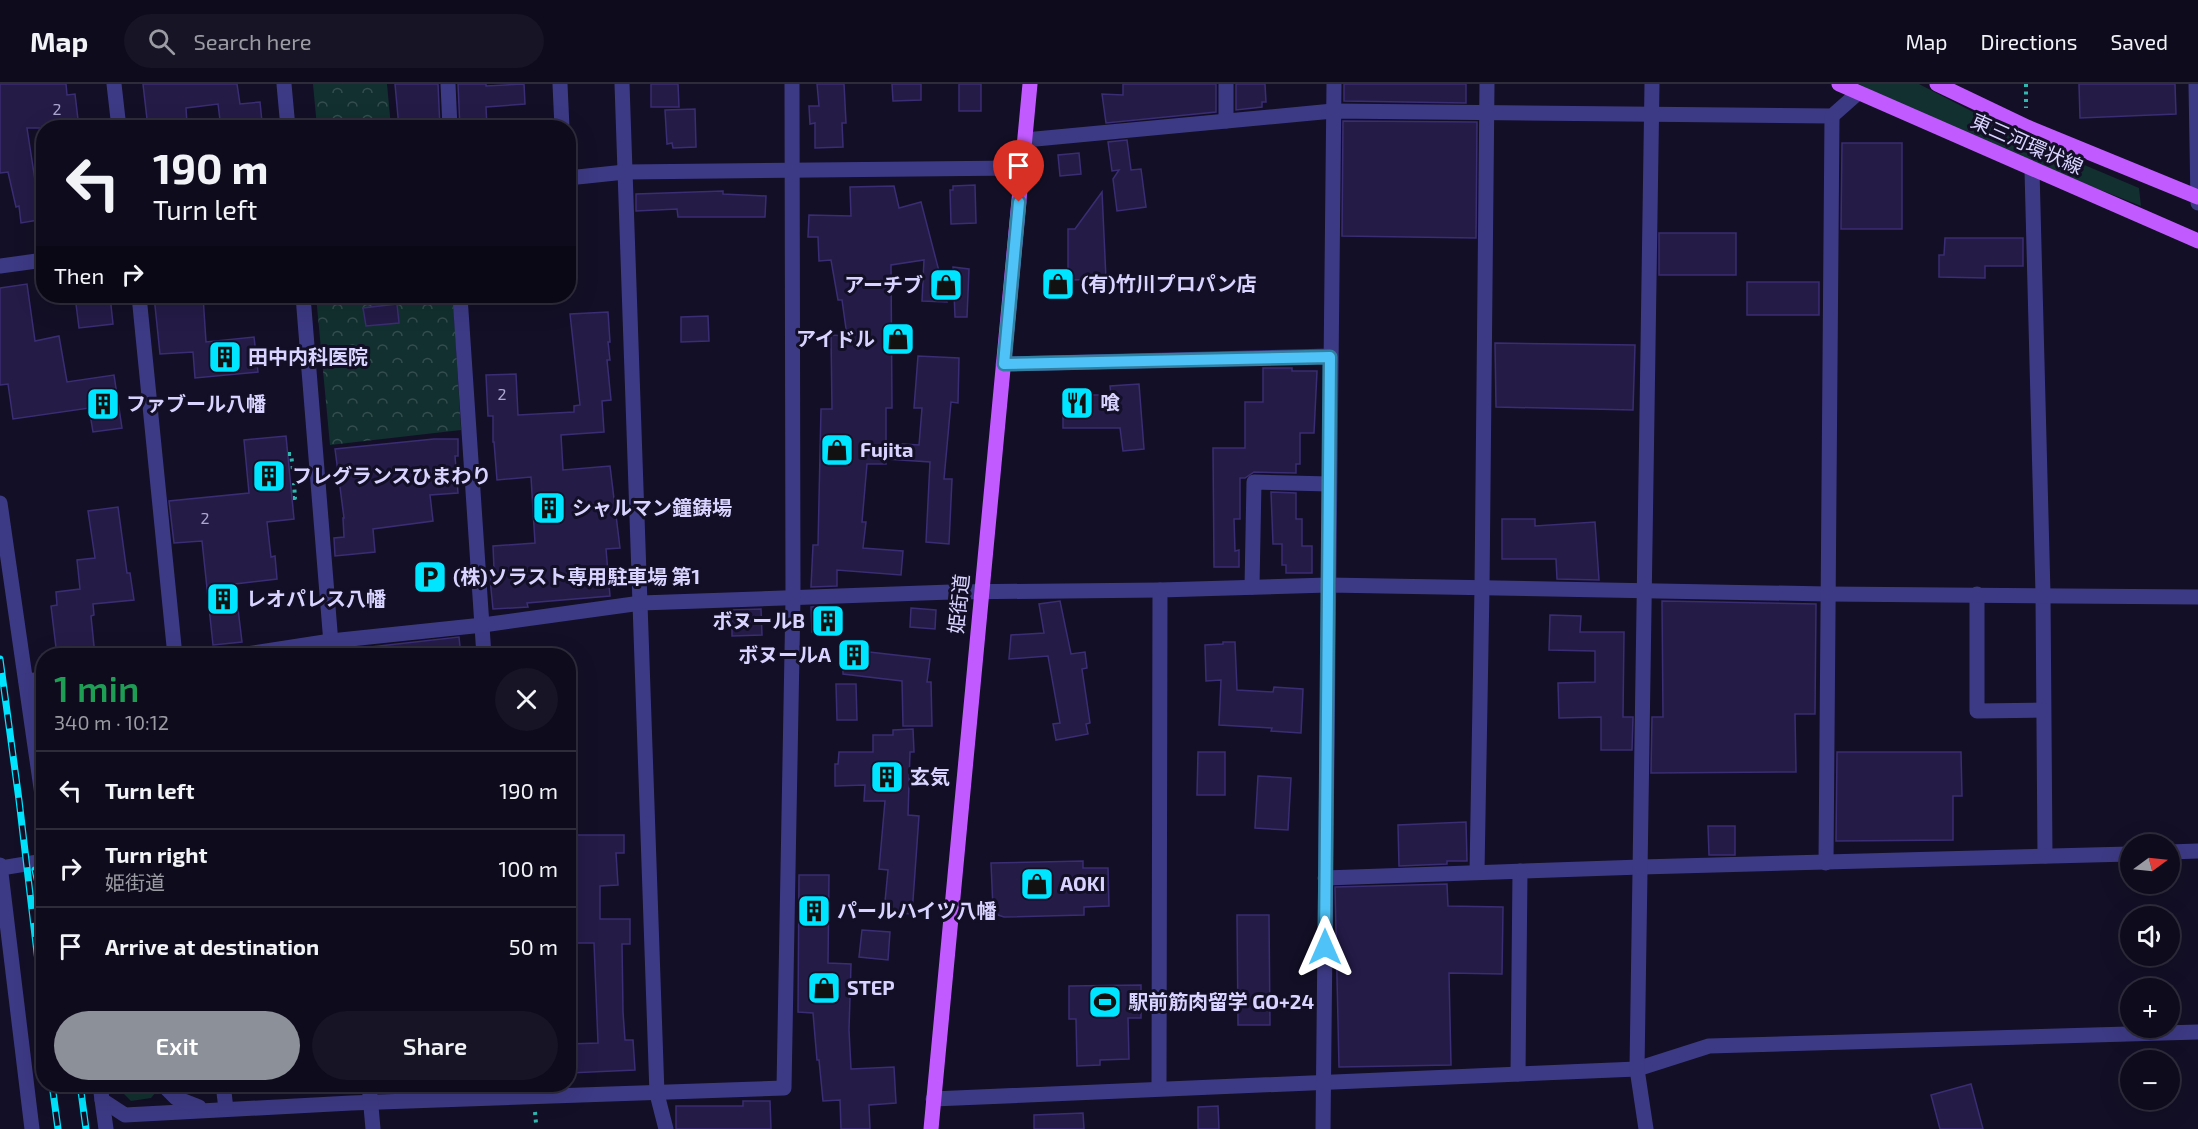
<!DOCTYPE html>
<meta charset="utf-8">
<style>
:root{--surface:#0e0b1c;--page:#171425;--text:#f1f3f6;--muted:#9b9ba3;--line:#2e2b3b;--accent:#8c9099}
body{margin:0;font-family:"Exo 2","Noto Sans JP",sans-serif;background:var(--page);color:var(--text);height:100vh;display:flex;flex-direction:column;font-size:22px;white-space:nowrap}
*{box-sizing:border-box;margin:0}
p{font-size:20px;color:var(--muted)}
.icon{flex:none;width:33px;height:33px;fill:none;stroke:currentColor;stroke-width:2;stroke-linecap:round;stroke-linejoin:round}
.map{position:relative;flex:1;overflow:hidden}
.details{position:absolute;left:36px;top:564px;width:540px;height:444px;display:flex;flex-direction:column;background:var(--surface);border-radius:24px;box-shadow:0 6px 24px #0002,0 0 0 2px var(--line)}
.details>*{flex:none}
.guide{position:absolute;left:36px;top:36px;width:540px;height:183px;border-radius:24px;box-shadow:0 6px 24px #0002,0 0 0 2px var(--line);background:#0e0b1c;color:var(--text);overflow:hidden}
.needle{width:39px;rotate:75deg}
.buttons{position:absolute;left:2120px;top:750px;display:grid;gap:12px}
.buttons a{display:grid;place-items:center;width:60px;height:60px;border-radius:50%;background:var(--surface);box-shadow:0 6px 24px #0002,0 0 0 2px var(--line);font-size:30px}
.pin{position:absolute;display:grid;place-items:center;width:51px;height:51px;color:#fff;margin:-62px -26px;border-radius:50% 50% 50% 0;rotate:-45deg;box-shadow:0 0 6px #0007}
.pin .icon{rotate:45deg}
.me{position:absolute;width:66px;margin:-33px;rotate:0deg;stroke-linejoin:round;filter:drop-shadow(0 0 4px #0008)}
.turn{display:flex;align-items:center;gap:21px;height:126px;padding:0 18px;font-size:27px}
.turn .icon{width:78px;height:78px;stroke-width:2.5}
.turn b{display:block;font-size:42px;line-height:51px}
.then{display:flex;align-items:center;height:57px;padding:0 18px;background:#0003;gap:12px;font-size:22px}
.round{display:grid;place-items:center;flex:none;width:63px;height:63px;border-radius:32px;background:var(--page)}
.headline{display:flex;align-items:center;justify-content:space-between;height:102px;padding:0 18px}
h1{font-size:36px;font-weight:600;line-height:45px;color:#1e9e55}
.action{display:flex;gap:12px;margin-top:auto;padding:12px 18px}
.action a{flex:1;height:69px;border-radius:36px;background:var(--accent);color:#fff;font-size:24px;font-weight:600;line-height:69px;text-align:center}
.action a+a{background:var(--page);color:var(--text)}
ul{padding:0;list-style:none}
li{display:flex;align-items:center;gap:18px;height:78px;padding:0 18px;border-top:2px solid var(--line)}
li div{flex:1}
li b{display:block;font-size:22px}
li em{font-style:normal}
header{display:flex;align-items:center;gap:36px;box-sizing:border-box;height:84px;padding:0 30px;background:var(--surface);border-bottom:2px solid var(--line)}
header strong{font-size:28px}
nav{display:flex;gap:33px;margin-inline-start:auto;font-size:21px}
.search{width:420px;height:54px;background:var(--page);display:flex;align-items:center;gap:15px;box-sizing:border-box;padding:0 21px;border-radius:33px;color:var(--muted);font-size:22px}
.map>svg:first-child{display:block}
</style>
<header>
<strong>Map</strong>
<div class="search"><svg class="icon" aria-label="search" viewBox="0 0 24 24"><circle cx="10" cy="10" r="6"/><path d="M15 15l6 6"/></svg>Search here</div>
<nav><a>Map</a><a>Directions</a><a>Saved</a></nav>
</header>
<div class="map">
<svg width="2198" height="1045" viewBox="0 0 2198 1045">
<defs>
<pattern id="park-crowns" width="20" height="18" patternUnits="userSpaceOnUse" patternTransform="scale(1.5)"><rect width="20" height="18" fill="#12302f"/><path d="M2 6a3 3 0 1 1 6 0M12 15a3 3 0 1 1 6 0" fill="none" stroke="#344d4e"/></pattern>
</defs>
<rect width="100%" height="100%" fill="#130f26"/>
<g fill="#12302f">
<path d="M1859,0H1919L2037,61L2139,104L2141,122C2047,84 1949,49 1859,0Z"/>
<polygon points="122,1001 156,1001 157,1007 151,1014 131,1017 124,1010"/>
</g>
<g fill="url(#park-crowns)">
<polygon points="313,0 387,0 391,43 317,43"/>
<polygon points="316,212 453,212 461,346 330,361"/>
</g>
<g fill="#241b47" stroke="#3b2d73" stroke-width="1.5">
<polygon points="0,0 66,0 67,11 75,10 79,44 27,44 35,96 40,95 44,115 44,135 21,139 19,122 16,123 8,88 0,89"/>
<polygon points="143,0 237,0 240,20 260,18 262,38 243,41 244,44 221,44 218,20 186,24 187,40 148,44"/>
<polygon points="395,0 438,0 440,44 399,44"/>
<polygon points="458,0 486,0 486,2 524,0 525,20 486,23 487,44 460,44"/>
<polygon points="651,0 678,0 679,23 651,23"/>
<polygon points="817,0 844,0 846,39 842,39 843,63 815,64 815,39 810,40 809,22 819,22"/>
<polygon points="892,0 921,0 921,16 893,17"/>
<rect x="959" y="0" width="22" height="27"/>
<polygon points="1123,0 1216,0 1216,28 1106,39 1102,10 1123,11"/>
<polygon points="1236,0 1265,0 1266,18 1262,18 1262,23 1236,26"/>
<polygon points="1344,0 1466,0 1466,19 1344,17"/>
<polygon points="2079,0 2175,0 2176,30 2080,34"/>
<polygon points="695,25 696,63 673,64 672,59 667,60 665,26"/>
<polygon points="1343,37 1477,38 1476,154 1342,152"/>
<polygon points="1127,56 1131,86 1141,85 1146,123 1117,127 1113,95 1119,86 1112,87 1108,58"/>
<polygon points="1842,59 1902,59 1902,145 1841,145"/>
<polygon points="1079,69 1081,90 1060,92 1058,71"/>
<polygon points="975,101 976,139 951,140 950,106 953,106 953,102"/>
<polygon points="894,102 899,124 921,118 947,218 922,217 924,176 891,181 892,324 886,324 886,359 919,361 922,324 914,324 918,272 959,274 958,319 951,318 944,395 952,395 949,460 926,458 930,378 886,375 886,380 867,380 862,438 866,438 863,464 903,467 901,491 837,486 837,502 811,503 813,461 818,461 821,325 832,325 831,251 847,252 842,216 838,216 831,176 819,177 818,153 808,153 809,131 851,132 850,103"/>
<polygon points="723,107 723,110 766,112 765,133 678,133 677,125 636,127 636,110"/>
<polygon points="1102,108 1106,195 1070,196 1072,208 1047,211 1045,192 1068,190 1068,145 1075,145"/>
<rect x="1659" y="149" width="77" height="42"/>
<polygon points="1945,154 2023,154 2023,182 1985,182 1985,194 1939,193 1939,171 1944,171"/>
<polygon points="953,183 969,185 967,233 955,233"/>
<rect x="1747" y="198" width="72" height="33"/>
<polygon points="27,200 35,257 59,252 67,298 114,291 122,344 93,348 89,324 13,335 8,300 0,301 0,204"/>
<polygon points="75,212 110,212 113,240 79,244"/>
<polygon points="154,212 203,212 206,258 254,253 258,288 195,294 193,268 160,270"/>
<polygon points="397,220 399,239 366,242 363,224"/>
<polygon points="608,228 610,258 608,258 610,276 607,276 611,316 602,317 604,348 561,351 563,386 610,382 620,464 606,465 610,512 527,519 528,523 493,525 489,485 494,485 493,462 535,459 531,393 497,396 494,358 493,358 493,332 488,332 486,291 516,290 518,331 574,328 574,322 580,321 570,230"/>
<polygon points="708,232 709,257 681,258 681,233"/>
<polygon points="1495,259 1635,261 1633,326 1496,323"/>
<polygon points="1263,284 1292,284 1292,287 1317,287 1314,349 1300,349 1300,380 1296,380 1296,389 1254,388 1245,394 1240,394 1240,435 1234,435 1235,467 1239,466 1239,483 1214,483 1213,364 1245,364 1245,318 1263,318"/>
<polygon points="1139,300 1144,365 1123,367 1120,344 1063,344 1063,311 1111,311 1110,302"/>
<polygon points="286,352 294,435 267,438 271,473 275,472 277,495 235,500 242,558 213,561 202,457 174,459 169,417 249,409 244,356"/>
<polygon points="434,355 458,355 458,372 455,372 458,409 430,411 433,437 373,445 375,468 335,472 334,454 344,453 343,434 344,434 335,365"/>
<polygon points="1271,408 1296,409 1296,435 1302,435 1302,462 1312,462 1312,489 1286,489 1286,481 1282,481 1282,460 1273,460"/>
<polygon points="118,423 127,489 130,489 134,516 93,520 94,531 91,532 95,572 57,572 51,522 57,521 56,508 80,505 77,476 95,474 88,427"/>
<polygon points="1502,435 1535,435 1535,442 1595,438 1599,496 1557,495 1556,475 1502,475"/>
<polygon points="1060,517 1071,570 1085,568 1087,584 1082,585 1090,639 1086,640 1088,650 1056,656 1053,640 1060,639 1048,572 1009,575 1011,551 1044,549 1039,520"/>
<polygon points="1662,517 1816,520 1815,630 1795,630 1796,688 1651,689 1652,633 1663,633"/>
<polygon points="836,522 836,525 839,525 837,547 812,548 811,523"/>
<polygon points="911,524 936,526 935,545 910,543"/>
<polygon points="761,525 762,551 732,552 732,526"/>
<polygon points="1550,531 1581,532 1580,548 1624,548 1623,633 1633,633 1632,666 1601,666 1601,633 1559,634 1558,599 1595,598 1595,567 1549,566"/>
<polygon points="459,553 461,572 372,572 371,563"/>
<polygon points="1223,558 1235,558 1237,606 1273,608 1274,603 1303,605 1301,649 1271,647 1272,644 1219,641 1221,596 1206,597 1205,561 1223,560"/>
<polygon points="843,565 930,575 927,598 931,598 932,642 903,642 902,597 843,590"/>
<polygon points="836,600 856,600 857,636 837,636"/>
<polygon points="913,645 914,668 910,668 908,731 919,732 912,830 884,828 888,786 879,785 885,717 864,717 865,701 835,702 835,680 838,680 839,668 873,668 873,651 893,651 893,646"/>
<polygon points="1198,668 1225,668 1225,711 1197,711"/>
<polygon points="1837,668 1961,668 1962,712 1953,712 1953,756 1836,757"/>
<polygon points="1258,692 1291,694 1288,746 1255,744"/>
<polygon points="1466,738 1467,777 1447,777 1447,780 1399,782 1398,741"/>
<polygon points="1708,742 1735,742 1735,771 1709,771"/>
<polygon points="573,751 624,751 624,769 616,769 618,801 600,802 600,835 630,835 630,860 622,860 623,928 625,956 633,956 635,986 569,989 568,960 598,959 594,859 576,859 577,803 570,803 571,779 574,779"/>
<polygon points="1083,777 1083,784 1108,784 1109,822 1084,823 1084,831 1004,833 998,831 993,825 991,779"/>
<polygon points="799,791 829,791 828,879 851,880 849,946 851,985 894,983 896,1019 869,1021 870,1045 841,1045 840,1016 823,1017 819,976 817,976 813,929 798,928"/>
<polygon points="1447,800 1448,822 1503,823 1502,890 1449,889 1451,981 1339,983 1335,803"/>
<polygon points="1237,831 1269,831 1270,941 1238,941"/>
<polygon points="862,846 890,848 888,876 859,873"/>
<polygon points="1141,901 1141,934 1128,934 1129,975 1100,976 1100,981 1077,982 1076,935 1069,935 1069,902"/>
<polygon points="1971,1000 1983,1045 1940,1045 1931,1011"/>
<polygon points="743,1017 770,1017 771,1045 676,1045 676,1022 743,1022"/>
<polygon points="1218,1022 1219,1045 1198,1045 1198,1023"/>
<polygon points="1083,1029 1084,1045 1034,1045 1034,1031"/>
</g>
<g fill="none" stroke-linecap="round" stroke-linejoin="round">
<g stroke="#2fb8b0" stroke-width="4" stroke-dasharray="3 4.5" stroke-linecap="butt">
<polyline points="2026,0 2026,24"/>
<polyline points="288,370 291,370 293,386"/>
<polyline points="293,414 295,414 294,399"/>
<polyline points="535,1028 536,1039"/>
</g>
<g stroke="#3d3a85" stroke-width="15">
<polyline points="114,0 119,44"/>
<polyline points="284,0 288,44"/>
<polyline points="448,0 450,44"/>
<polyline points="560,0 562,44"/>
<polyline points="622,0 657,1010 666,1045"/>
<polyline points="1226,0 1226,37"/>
<polyline points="2196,0 2198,119"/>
<polyline points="1025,56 1333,27 1832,32 1858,9"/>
<polyline points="2032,86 2043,510 2045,772"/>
<polyline points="568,94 625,88 1023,84"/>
<polyline points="0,182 44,176"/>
<polyline points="139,212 175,572"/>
<polyline points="303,212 332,572"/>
<polyline points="460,212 484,572"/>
<polyline points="1003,280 1330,272"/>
<polyline points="0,419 44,725"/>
<polyline points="1252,503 1254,398 1329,400"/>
<polyline points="1977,510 1977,627 2043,626"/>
<polyline points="233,572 331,557 483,541 641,519 951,508 1160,506 1328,501 1827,510 2198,513"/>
<polyline points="26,597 44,595"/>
<polyline points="2169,768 2198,767"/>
<polyline points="1826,779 1832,32"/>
<polyline points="0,781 32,1045"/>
<polyline points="1,784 44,777"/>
<polyline points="1477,788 1482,504 1487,0"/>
<polyline points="1325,794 1641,783 2130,770"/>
<polyline points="1518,990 1520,787"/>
<polyline points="100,1000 102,1016 125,1031 351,1019 784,1004 793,514 792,0"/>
<polyline points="223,1000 226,1025"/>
<polyline points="369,1000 373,1045"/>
<polyline points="166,1004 176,1014 199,1023"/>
<polyline points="1159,1004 1160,506"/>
<polyline points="933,1015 1637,985 1709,962 2198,948"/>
<polyline points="102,1016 106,1045"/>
<polyline points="1323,1045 1334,0"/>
<polyline points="1646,1045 1637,985 1652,0"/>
</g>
<g stroke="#c25bff" stroke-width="15">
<polyline points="1839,0 2198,157"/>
<polyline points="1937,0 2027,43 2198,113"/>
<polyline points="931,1045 1030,0"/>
</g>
<defs>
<g id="rail">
<polyline points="0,575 19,716 44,928"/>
<polyline points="35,786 44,826"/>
<polyline points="52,1000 58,1045"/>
<polyline points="80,1000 86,1045"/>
</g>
</defs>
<use href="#rail" stroke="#00e5ff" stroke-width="7"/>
<use href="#rail" stroke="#130f26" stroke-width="4.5" stroke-dasharray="14" stroke-linecap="butt"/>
</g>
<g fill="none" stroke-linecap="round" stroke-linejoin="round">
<defs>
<polyline id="route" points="1019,118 1004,280 1330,273 1325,863"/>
</defs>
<use href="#route" stroke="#337fa1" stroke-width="15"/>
<use href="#route" stroke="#4fc3f7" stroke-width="10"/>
</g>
<defs>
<symbol id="shop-square" viewBox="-11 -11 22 22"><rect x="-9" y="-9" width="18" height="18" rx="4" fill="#00e5ff" stroke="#130f26"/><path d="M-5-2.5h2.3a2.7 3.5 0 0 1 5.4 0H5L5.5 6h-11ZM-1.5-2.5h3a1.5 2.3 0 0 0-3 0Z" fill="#111"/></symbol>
<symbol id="building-square" viewBox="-11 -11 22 22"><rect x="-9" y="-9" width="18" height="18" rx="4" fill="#00e5ff" stroke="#130f26"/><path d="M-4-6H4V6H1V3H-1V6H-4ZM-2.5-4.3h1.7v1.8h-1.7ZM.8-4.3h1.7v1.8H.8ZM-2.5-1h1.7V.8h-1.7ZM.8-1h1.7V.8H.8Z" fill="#111"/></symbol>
<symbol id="restaurant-square" viewBox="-11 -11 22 22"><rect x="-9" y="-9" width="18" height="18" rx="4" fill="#00e5ff" stroke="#130f26"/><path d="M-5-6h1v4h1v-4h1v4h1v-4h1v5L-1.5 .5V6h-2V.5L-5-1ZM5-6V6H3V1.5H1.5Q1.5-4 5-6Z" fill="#111"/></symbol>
<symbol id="parking-square" viewBox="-11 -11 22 22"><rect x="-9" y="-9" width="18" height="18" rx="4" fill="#00e5ff" stroke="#130f26"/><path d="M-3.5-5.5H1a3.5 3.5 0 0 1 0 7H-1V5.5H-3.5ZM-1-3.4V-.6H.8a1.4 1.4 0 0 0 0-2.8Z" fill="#111"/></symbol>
<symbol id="stadium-square" viewBox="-11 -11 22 22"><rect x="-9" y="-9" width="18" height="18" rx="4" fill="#00e5ff" stroke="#130f26"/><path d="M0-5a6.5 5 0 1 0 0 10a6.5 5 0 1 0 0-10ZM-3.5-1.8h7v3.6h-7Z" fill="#111"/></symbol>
</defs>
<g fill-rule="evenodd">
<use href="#shop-square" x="1039" y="181" width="38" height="38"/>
<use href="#shop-square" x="927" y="182" width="38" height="38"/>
<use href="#shop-square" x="879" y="236" width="38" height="38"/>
<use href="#building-square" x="206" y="254" width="38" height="38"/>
<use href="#restaurant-square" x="1058" y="300" width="38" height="38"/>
<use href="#building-square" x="84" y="301" width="38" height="38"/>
<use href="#shop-square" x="818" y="347" width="38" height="38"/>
<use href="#building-square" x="250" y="373" width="38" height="38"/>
<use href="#building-square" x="530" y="405" width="38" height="38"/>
<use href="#parking-square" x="411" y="474" width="38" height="38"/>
<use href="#building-square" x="204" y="496" width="38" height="38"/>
<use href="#building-square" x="809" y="518" width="38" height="38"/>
<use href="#building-square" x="835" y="552" width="38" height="38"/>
<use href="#building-square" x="868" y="674" width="38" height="38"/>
<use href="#shop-square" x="1018" y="781" width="38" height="38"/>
<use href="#building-square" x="795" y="808" width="38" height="38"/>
<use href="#shop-square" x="805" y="885" width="38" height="38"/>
<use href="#stadium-square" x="1086" y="899" width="38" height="38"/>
</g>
<g text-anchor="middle" stroke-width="6" stroke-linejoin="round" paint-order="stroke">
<g font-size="16" fill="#aca6d1">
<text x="57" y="31">2</text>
<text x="502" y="316">2</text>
<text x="205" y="440">2</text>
</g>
<g font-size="20" fill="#d9d4ff" stroke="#130f26">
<text transform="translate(2027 60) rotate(24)" y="7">東三河環状線</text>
<text transform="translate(959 520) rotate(-84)" y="7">姫街道</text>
</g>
<g font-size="20" font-weight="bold" fill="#d9d4ff" stroke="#130f26" text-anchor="start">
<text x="1081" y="207">(有)竹川プロパン店</text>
<text x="923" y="208" text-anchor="end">アーチブ</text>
<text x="875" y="262" text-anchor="end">アイドル</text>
<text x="248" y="280">田中内科医院</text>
<text x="1100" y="326">喰</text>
<text x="126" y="327">ファブール八幡</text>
<text x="860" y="373">Fujita</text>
<text x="292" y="399">フレグランスひまわり</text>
<text x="572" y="431">シャルマン鐘鋳場</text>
<text x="453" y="500">(株)ソラスト専用駐車場 第1</text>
<text x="246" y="522">レオパレス八幡</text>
<text x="805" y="544" text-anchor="end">ボヌールB</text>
<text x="831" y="578" text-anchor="end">ボヌールA</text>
<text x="910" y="700">玄気</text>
<text x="1060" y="807">AOKI</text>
<text x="837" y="834">パールハイツ八幡</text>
<text x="847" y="911">STEP</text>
<text x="1128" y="925">駅前筋肉留学 GO+24</text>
</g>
</g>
</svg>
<div class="buttons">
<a><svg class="needle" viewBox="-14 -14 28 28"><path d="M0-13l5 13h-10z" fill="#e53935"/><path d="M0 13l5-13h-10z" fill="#9b9ba3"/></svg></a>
<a><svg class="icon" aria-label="sound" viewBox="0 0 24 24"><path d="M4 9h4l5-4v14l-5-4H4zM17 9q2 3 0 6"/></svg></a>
<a>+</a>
<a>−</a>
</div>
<div class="pin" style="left:1019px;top:118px;background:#d93025"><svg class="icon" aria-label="arrive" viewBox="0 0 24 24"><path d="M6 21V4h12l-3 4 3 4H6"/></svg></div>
<svg class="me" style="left:1325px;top:863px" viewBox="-20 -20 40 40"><path d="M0-17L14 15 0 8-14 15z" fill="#4fc3f7" stroke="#fff" stroke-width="4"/></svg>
<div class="guide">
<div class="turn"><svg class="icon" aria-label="left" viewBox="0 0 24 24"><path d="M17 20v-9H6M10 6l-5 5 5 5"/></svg><div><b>190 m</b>Turn left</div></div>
<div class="then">Then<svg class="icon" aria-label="right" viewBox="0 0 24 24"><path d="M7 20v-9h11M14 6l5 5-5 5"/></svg></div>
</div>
<section class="details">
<div class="headline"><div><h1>1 min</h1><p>340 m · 10:12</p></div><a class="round"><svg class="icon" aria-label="close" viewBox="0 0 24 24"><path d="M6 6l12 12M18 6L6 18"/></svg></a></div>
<ul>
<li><svg class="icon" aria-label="left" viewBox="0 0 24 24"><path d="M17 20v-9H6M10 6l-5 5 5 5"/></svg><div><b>Turn left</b></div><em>190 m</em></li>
<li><svg class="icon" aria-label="right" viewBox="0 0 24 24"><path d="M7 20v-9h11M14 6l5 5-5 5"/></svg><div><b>Turn right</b><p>姫街道</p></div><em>100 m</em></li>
<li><svg class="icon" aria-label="arrive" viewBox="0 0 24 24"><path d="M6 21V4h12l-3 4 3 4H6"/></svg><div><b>Arrive at destination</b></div><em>50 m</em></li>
</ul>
<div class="action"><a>Exit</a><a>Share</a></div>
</section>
</div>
